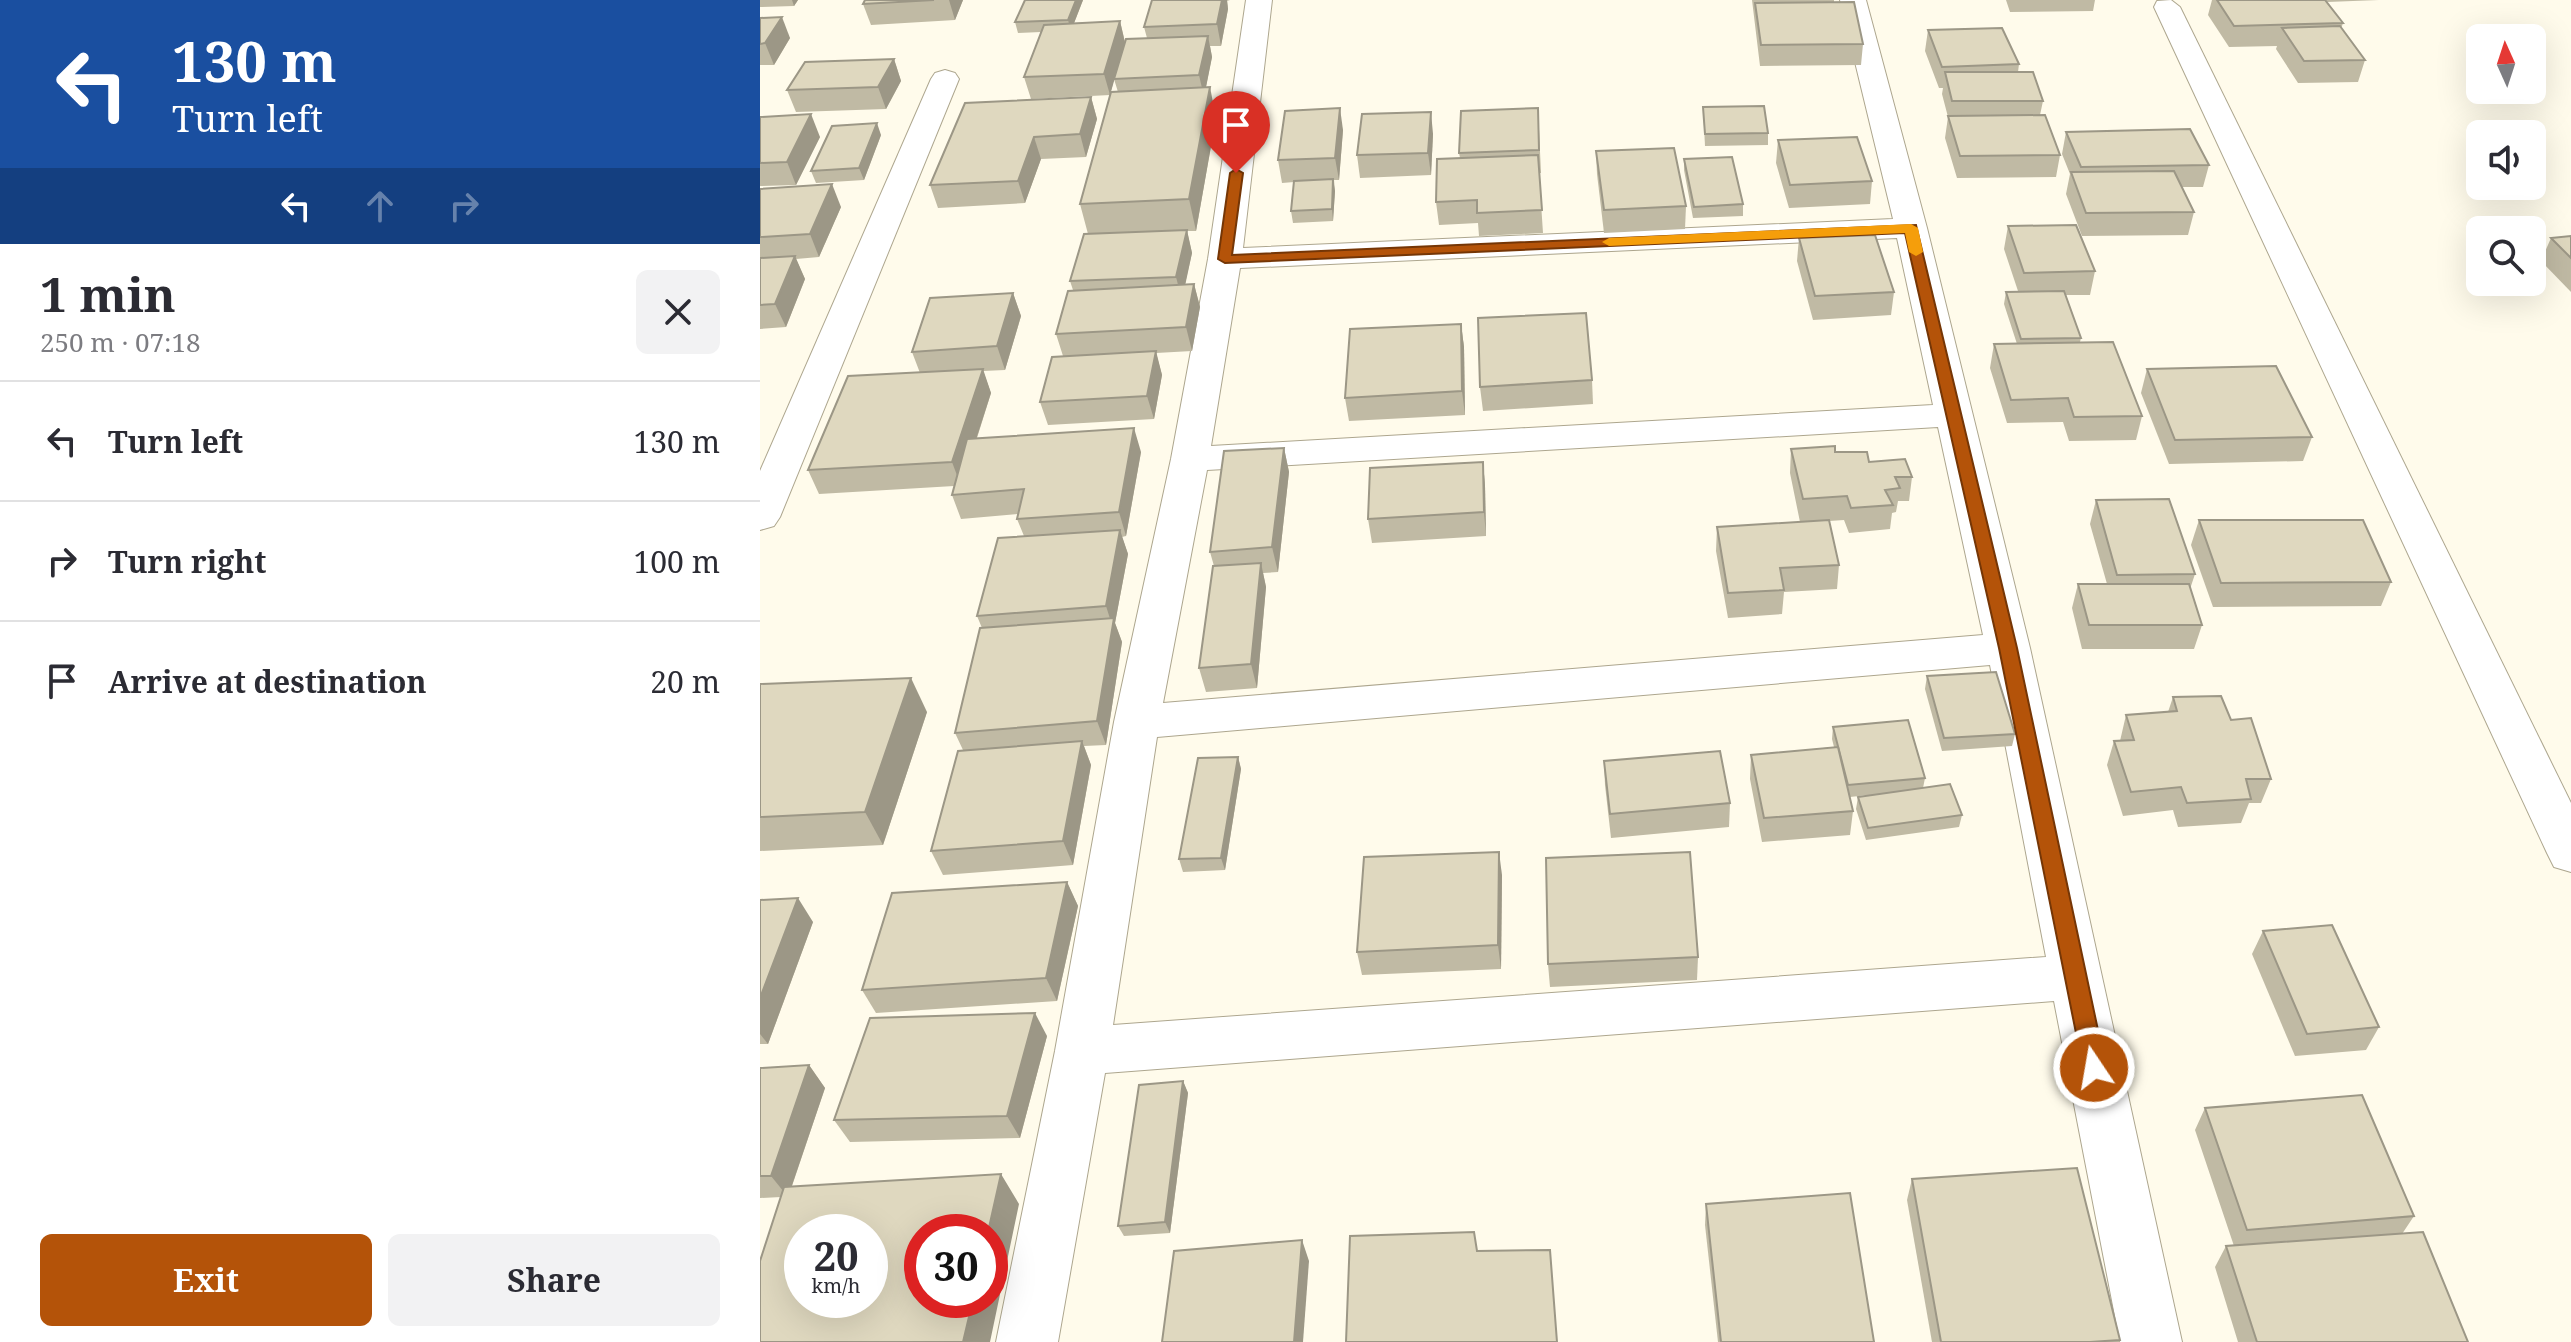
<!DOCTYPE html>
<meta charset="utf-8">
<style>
:root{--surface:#fff;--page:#f2f2f3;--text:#2b2b33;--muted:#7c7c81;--line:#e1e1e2;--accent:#b45309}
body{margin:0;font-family:"Noto Serif",serif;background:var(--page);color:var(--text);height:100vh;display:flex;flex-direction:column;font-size:30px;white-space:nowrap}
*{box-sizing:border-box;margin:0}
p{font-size:26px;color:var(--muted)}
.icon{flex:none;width:44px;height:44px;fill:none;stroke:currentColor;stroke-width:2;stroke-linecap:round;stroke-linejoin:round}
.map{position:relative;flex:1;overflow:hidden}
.drawer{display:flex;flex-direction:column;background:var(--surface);width:760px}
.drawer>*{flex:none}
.hud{background:#1a4fa0;color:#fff;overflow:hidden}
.needle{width:52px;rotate:357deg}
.buttons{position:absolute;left:1706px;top:24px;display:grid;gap:16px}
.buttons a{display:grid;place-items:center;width:80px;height:80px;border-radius:12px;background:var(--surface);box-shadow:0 8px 32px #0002;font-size:40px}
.speed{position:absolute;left:24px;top:1214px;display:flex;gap:16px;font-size:40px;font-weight:700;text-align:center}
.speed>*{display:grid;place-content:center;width:104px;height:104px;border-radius:50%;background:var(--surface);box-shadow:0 8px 32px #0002;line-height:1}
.speed small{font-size:20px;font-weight:400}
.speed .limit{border:12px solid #d22;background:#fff;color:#111}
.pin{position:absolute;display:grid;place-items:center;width:68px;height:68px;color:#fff;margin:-82px -34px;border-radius:50% 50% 50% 0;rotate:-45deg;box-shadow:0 0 8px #0007}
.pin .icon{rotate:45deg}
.me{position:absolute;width:88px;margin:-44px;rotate:348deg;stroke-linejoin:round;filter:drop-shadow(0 0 6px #0008)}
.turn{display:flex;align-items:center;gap:28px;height:168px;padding:0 40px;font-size:36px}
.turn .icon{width:104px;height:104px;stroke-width:2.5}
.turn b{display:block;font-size:56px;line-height:68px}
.lanes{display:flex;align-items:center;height:76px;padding:0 40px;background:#0003;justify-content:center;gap:40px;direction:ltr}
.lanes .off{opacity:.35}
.round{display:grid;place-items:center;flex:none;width:84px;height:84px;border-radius:12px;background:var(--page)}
.headline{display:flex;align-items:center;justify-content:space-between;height:136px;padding:0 40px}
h1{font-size:48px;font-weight:700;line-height:60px}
.primary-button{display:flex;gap:16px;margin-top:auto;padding:16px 40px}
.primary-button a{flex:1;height:92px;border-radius:12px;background:var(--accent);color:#fff;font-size:32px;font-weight:700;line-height:92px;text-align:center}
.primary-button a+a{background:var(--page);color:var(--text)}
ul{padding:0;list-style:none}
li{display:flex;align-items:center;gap:24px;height:120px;padding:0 40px;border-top:2px solid var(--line)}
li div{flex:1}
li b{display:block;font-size:30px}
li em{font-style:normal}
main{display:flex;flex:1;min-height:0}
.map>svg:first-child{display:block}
</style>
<main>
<section class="drawer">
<div class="hud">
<div class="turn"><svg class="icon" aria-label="left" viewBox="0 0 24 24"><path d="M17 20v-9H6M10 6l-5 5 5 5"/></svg><div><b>130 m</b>Turn left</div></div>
<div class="lanes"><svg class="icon" aria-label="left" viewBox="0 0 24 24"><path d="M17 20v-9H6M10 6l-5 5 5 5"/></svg><svg class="icon off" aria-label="ahead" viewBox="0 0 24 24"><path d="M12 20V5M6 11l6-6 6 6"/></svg><svg class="icon off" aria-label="right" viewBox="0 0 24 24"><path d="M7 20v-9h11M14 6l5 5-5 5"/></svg></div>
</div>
<div class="headline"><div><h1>1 min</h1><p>250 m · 07:18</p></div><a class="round"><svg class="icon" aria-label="close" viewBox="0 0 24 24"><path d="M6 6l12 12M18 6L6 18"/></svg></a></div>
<ul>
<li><svg class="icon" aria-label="left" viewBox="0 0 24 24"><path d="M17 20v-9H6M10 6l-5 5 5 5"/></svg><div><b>Turn left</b></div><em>130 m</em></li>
<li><svg class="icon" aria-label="right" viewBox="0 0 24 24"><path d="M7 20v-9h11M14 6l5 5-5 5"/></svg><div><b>Turn right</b></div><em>100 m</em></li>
<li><svg class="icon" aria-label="arrive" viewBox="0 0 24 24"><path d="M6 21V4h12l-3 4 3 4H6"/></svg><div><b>Arrive at destination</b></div><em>20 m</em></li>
</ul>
<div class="primary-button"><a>Exit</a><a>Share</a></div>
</section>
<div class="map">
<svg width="1811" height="1342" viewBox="0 0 1811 1342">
<rect width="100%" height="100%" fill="#fffbeb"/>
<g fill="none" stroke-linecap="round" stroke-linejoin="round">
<defs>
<g id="street">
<path d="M486,0H512L483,248L1133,219L1080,0H1106L1167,228L1270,648L1422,1342H1360L1294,1001L345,1073L298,1342H236L295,1051L354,722L411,459L448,259ZM1137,238L1173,405L451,446L480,268ZM1178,427L1223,635L403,703L447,470ZM1230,665L1286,957L353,1025L397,737Z"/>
<polygon points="1411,0 1420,7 1811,803 1811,872 1794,867 1787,853 1394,7 1397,1"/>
<polygon points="185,70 195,73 199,79 20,517 14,526 0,530 0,471 171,79 175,73"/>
</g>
</defs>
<use href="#street" stroke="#ada68e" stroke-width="2"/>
<use href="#street" fill="#fff" fill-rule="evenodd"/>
</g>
<g fill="#c0baa4">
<polygon points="0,0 38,0 34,6 0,7"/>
<polygon points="105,0 203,0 195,20 111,25 103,4"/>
<polygon points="265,0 323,0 314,23 360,21 365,42 387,38 384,27 392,0 470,0 467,1 468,9 461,46 450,46 452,57 446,87 456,118 436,231 427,231 432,253 425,284 434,284 440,307 432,351 396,353 402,375 394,419 288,425 280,402 303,356 296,334 313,290 310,281 328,234 320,204 358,92 354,79 350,95 271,99 264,77 281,32 258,33 255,22"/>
<polygon points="992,0 1074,0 1074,2 1103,44 1101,65 1000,66"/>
<polygon points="1246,0 1335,0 1333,11 1250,12"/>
<polygon points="1452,0 1619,0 1567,2 1583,23 1581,29 1605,60 1598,82 1538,83 1516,49 1517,46 1469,47 1448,15"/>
<polygon points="0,18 30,38 14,65 0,65"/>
<polygon points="1168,30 1259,64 1258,72 1283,101 1280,115 1300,155 1296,177 1197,178 1185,138 1188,117 1182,94 1183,88 1179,88 1165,51"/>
<polygon points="134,59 141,81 126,109 36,112 27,90"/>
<polygon points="331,97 337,119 326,157 281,159 265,203 178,208 170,185"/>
<polygon points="943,107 1008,133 1008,145 945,146"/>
<polygon points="778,108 781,173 779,173 783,233 719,236 718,223 679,225 676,202 700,158 699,153"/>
<polygon points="0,117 60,137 36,185 0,186"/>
<polygon points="583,130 579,180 574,180 575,191 573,221 533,223 531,211 534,182 522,183 518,160"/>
<polygon points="1306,132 1449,165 1443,187 1422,187 1434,212 1428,235 1322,236 1306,194 1310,174 1302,154"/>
<polygon points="673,134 671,175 600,178 597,155"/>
<polygon points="121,135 104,180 56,183 51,171"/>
<polygon points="1018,140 1112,181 1110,204 1029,208 1016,163"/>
<polygon points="836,151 926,206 925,229 844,233 837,174"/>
<polygon points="924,159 983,204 983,216 933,218 924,170"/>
<polygon points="0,189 81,207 59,257 36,259 45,279 26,327 0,329"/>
<polygon points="1248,226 1335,271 1330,295 1306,295 1321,338 1320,342 1382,416 1376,440 1309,441 1303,422 1247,423 1230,368 1234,344 1257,344 1244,304 1246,292 1258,291 1244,249"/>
<polygon points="1811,236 1811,292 1781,261 1791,238"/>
<polygon points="1039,238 1134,292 1131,315 1053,320 1037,261"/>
<polygon points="253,293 261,316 245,370 223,371 231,393 217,438 381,452 366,536 362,537 368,554 355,623 362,642 346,745 324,746 331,765 313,865 183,875 171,851 203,750 195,733 222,628 217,616 264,536 257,519 258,514 201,519 192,495 194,486 59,494 48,470 160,373 152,352"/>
<polygon points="701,324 704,347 705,415 589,421 585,398"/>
<polygon points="1387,369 1552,437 1543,461 1409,464 1381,393"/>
<polygon points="832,380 833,404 723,411 720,387"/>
<polygon points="524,448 529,472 518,572 503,573 506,587 497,688 446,692 439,668 454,566 450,552"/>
<polygon points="1031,449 1075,452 1109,462 1152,477 1149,501 1138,501 1136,512 1132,513 1130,529 1089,533 1084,520 1069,521 1079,565 1077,589 1024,592 1022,614 968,618 956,551 957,527 1040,522 1030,473"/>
<polygon points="723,462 725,486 726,536 612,543 608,519"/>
<polygon points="1336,500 1435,574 1430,589 1442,625 1434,649 1322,649 1312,608 1318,584 1347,584 1330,524"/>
<polygon points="1439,520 1631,582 1621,606 1453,607 1431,545"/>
<polygon points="1167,676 1255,734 1252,746 1182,751 1165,689"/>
<polygon points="0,684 167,712 123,845 0,851"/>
<polygon points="1413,697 1471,720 1511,779 1501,803 1489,803 1481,823 1418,827 1413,810 1363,816 1347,765 1354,741 1360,741 1366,715 1408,712"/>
<polygon points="1073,727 1165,778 1163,788 1202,815 1199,827 1106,840 1096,809 1098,797 1108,795 1090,797 1093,811 1090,835 1002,842 990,779 991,755 1074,747 1072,739"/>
<polygon points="478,757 481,769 465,870 423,872 419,859"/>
<polygon points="844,761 970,803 969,827 851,838 845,785"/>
<polygon points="742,875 741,969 602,975 597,952"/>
<polygon points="307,882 318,906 297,1001 116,1013 102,990"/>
<polygon points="0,900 53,922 8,1044 0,1044"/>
<polygon points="1503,931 1619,1027 1606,1050 1535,1056 1492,954"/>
<polygon points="938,957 937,980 790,987 788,964"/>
<polygon points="287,1036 260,1138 90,1142 74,1120"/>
<polygon points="49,1065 65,1088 32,1186 259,1204 21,1197 0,1198 0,1068"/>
<polygon points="423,1081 428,1093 410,1233 364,1236 358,1226"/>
<polygon points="1445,1108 1654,1216 1642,1234 1708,1342 1478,1342 1455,1267 1466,1246 1474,1246 1435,1130"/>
<polygon points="1152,1179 1360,1340 1359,1342 1172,1342 1147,1200"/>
<polygon points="946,1204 1114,1342 958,1342 945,1225"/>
</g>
<g fill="#9c9786">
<polygon points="32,0 38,0 34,6"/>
<polygon points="189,0 203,0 195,20"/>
<polygon points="316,0 323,0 311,31 308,20"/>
<polygon points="462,0 467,0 468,9 461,46 457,24"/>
<polygon points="22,17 30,38 14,65 5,43"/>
<polygon points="360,21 365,43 350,95 344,74"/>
<polygon points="448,36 452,57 444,97 439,75"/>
<polygon points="134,59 141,81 126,109 118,87"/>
<polygon points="450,87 456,118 436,231 429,199"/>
<polygon points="331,97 337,119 326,157 320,134"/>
<polygon points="580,108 583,130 579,180 575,158"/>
<polygon points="671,112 673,134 671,175 668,153"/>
<polygon points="51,114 60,137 36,185 27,162"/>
<polygon points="117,123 121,135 104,180 99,168"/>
<polygon points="274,137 281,159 265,203 258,181"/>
<polygon points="573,179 575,191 573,221 572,209"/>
<polygon points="72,184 81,207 59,257 50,234"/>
<polygon points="427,230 432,253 422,300 416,277"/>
<polygon points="35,256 45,279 26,327 15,304"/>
<polygon points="434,284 440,307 432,351 426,327"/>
<polygon points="253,293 261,316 245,370 237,346"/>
<polygon points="701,324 704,347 705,415 702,391"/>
<polygon points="396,351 402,375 394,419 387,396"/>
<polygon points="223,369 231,393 201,486 192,462"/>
<polygon points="374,428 381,452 366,536 359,512"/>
<polygon points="524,448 529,472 518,572 512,547"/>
<polygon points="723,462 725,486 726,536 724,512"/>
<polygon points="360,530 368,554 355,623 362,642 346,745 337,721 352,625 346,606"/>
<polygon points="501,563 506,587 497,688 491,664"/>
<polygon points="151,678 167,712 123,845 105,812"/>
<polygon points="322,741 331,765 313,865 303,841"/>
<polygon points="478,757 481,769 465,870 461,858"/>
<polygon points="739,852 742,875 741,969 738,945"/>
<polygon points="307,882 318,906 297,1001 286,978"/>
<polygon points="38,898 53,922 8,1044 0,1034 0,998"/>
<polygon points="275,1013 287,1036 260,1138 247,1116"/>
<polygon points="49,1065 65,1088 28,1197 11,1176"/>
<polygon points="423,1081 428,1093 410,1233 405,1222"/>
<polygon points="241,1174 259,1204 230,1342 203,1342 213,1300 230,1300 230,1232 228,1232"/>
<polygon points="542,1240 549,1261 543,1342 534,1342"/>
</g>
<g fill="#dfd8bf" stroke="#9c9786" stroke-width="2" fill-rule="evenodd">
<polygon points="105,0 174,0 103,4"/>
<polygon points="265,0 316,0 308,20 255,22"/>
<polygon points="392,0 462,0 457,24 384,27"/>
<polygon points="1457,0 1565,0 1583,23 1474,26"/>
<polygon points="1094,2 1103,44 1001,45 995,3"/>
<polygon points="22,17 5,43 0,44 0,18"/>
<polygon points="360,21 344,74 264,77 284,25"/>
<polygon points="1580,26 1605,60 1544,61 1522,28"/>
<polygon points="1242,28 1259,64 1182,67 1168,30"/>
<polygon points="448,36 439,75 354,79 366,39"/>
<polygon points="134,59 118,87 27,90 45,62"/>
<polygon points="1185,72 1273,72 1283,101 1192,101"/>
<polygon points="450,87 429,199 320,204 351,92"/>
<polygon points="331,97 320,134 274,137 258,181 170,185 205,103"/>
<polygon points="1004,106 1008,133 945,134 943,107"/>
<polygon points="580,108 575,158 518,160 525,111"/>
<polygon points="778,108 779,150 699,153 701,111"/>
<polygon points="671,112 668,153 597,155 602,114"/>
<polygon points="51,114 27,162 0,163 0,117"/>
<polygon points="1285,115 1300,155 1200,156 1188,116"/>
<polygon points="117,123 99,168 51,171 72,126"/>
<polygon points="1430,129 1449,165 1321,167 1306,132"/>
<polygon points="1097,137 1112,181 1030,185 1018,140"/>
<polygon points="914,148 926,206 844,210 836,151"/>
<polygon points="778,155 782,210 717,213 717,200 676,202 677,159"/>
<polygon points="972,157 983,204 934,207 924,159"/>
<polygon points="1414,171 1434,212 1326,213 1311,172"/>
<polygon points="573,179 572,209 531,211 534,181"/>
<polygon points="72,184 50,234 0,237 0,189"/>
<polygon points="1316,225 1335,271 1264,273 1248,226"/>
<polygon points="427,230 416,277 310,281 324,234"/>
<polygon points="1115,235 1134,292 1055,296 1039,238"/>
<polygon points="1811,236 1811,258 1791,238"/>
<polygon points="35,256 15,304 0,305 0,258"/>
<polygon points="434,284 426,327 296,334 308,291"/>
<polygon points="1304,291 1321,338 1261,339 1246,292"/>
<polygon points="253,293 237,346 152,352 170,298"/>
<polygon points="826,313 832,380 720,387 718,318"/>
<polygon points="701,324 702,391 585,398 590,329"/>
<polygon points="1353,342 1382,416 1314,417 1308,398 1251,400 1234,344"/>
<polygon points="396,351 387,396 280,402 292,357"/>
<polygon points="1516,366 1552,437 1415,440 1387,369"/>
<polygon points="223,369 192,462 48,470 88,376"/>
<polygon points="374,428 359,512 257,519 264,489 192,495 207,439"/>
<polygon points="1075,446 1075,452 1107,452 1109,462 1145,459 1152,477 1135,477 1140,488 1125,490 1133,505 1091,508 1087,496 1043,499 1031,449"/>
<polygon points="524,448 512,547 450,552 464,451"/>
<polygon points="723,462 724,512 608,519 610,468"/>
<polygon points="1409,499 1435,574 1357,575 1336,500"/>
<polygon points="1069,520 1079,565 1020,568 1024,590 968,593 957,527"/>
<polygon points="1439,520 1603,520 1631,582 1461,583"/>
<polygon points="360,530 346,606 217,616 238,538"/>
<polygon points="501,563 491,664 439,668 453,566"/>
<polygon points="1318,584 1429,584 1442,625 1329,625"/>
<polygon points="354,618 337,721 195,733 220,628"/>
<polygon points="1236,672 1255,734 1184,738 1167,676"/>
<polygon points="151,678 105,812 0,817 0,684"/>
<polygon points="1461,696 1471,720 1491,718 1511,779 1486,779 1491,799 1427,803 1421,787 1371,792 1354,741 1374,740 1366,715 1417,711 1413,697"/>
<polygon points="1148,720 1165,778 1088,785 1073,727"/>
<polygon points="322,741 303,841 171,851 198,751"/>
<polygon points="1078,747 1093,811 1004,818 991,755"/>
<polygon points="960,751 970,803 850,814 844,761"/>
<polygon points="478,757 461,858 419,859 438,758"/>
<polygon points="1190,784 1202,815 1108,828 1098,797"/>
<polygon points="739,852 738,945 597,952 604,857"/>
<polygon points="930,852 938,957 788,964 786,858"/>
<polygon points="307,882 286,978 102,990 132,893"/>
<polygon points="38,898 0,998 0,900"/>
<polygon points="1572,925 1619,1027 1547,1034 1503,931"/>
<polygon points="275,1013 247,1116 74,1120 110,1018"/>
<polygon points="49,1065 11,1176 0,1176 0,1068"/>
<polygon points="423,1081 405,1222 358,1226 379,1085"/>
<polygon points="1602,1095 1654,1216 1487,1230 1445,1108"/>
<polygon points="1317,1168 1360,1340 1330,1342 1181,1342 1152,1179"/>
<path d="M241,1174L228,1232H162V1300H213L203,1342H0V1261L24,1187ZM42,1232H110V1300H42Z"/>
<polygon points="1090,1193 1114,1342 961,1342 946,1204"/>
<polygon points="714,1232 717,1251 790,1250 797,1342 586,1342 590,1236"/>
<polygon points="1663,1232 1708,1342 1497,1342 1466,1246"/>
<polygon points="542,1240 534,1342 402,1342 414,1251"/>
</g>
<polygon fill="#b45309" stroke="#753606" stroke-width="2" points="476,169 483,173 472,255 1156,225 1257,648 1346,1068 1342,1075 1334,1078 1326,1075 1323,1068 1239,648 1145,233 465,263 458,259 470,173"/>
<polygon fill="#f59e0b" points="1151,224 1158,228 1163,252 1156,256 1149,252 1145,233 849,246 842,242 849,238"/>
</svg>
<div class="buttons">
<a><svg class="needle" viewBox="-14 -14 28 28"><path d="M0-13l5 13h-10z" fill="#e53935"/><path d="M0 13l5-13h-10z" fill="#7c7c81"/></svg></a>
<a><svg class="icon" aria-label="sound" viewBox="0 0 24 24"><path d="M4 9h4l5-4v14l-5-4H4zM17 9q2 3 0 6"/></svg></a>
<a><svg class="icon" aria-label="search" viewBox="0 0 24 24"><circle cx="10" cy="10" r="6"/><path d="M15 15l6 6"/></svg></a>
</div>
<div class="speed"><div>20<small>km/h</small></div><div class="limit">30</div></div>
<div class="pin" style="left:476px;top:173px;background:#d93025"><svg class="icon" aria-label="arrive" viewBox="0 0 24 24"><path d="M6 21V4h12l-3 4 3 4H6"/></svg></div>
<svg class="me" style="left:1334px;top:1068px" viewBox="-20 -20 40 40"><circle r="17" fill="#b45309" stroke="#fff" stroke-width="3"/><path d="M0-11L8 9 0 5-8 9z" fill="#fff"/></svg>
</div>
</main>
